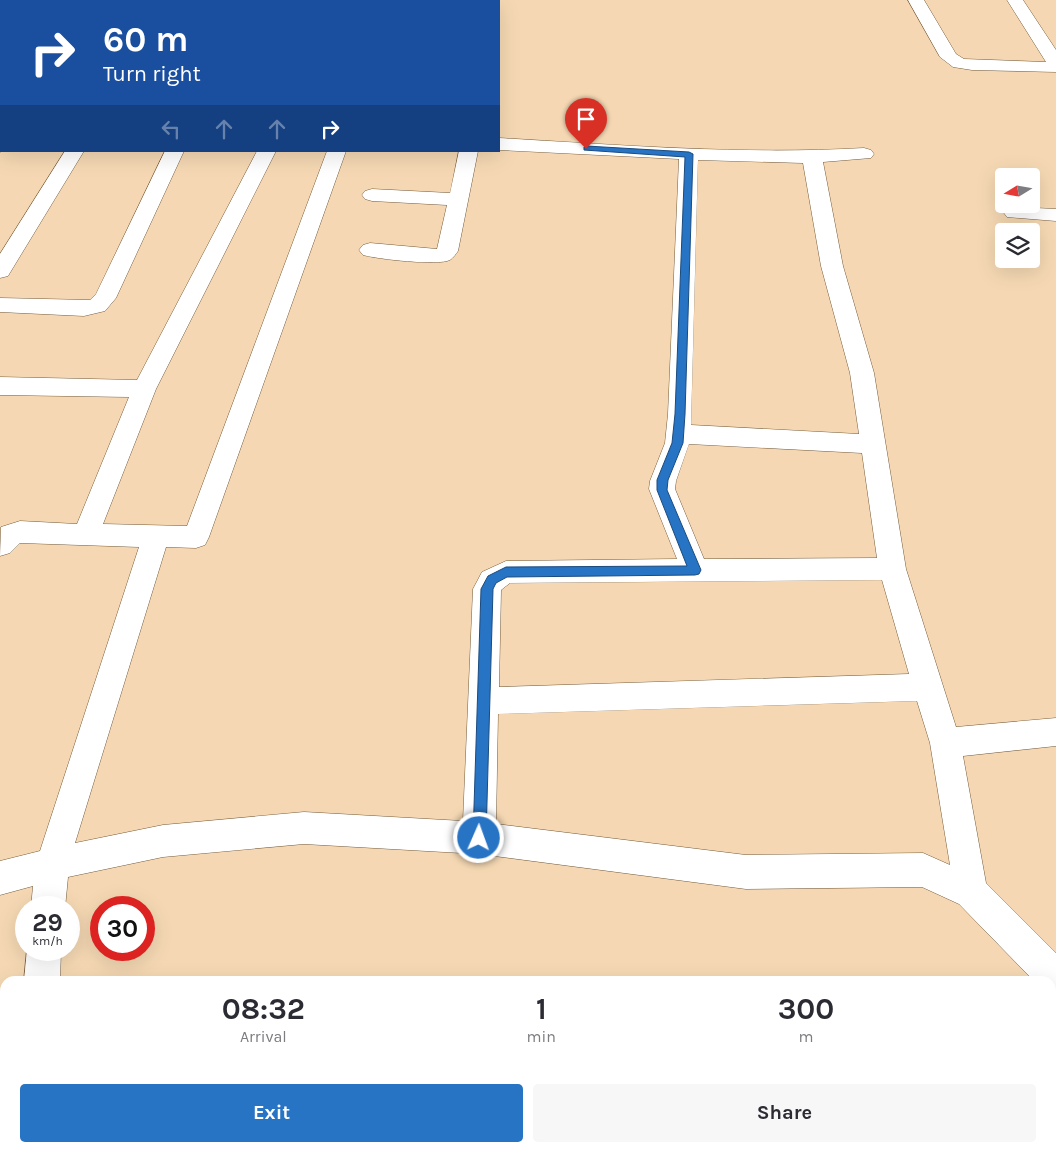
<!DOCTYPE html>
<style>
:root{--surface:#fff;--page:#f7f7f7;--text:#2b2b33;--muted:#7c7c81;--accent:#2874c4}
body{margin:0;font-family:Karla,sans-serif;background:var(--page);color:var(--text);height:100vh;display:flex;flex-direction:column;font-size:19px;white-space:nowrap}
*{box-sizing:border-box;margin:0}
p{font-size:16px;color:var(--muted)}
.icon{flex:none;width:28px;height:28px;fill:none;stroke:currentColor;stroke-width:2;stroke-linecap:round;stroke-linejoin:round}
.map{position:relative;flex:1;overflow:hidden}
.side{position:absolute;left:0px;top:976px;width:1056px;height:176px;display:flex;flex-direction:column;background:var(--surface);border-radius:15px 15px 0 0;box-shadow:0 5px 20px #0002}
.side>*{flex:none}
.hud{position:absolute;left:0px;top:0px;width:500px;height:152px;box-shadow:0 5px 20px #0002;background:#1a4fa0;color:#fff;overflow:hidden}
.needle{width:32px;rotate:259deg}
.controls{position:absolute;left:995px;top:168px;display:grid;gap:10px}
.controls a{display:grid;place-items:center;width:45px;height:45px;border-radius:5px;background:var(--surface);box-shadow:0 5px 20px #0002;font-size:25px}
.speed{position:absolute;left:15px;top:896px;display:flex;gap:10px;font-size:25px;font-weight:700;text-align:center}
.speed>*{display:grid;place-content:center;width:65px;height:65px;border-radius:50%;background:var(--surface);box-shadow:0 5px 20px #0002;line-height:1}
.speed small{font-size:12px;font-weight:400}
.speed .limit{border:8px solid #d22;background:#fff;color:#111}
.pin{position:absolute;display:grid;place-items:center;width:42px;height:42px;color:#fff;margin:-51px -21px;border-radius:50% 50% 50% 0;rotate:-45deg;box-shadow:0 0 5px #0007}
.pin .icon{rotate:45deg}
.me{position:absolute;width:55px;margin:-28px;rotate:2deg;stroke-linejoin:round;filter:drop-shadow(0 0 4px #0008)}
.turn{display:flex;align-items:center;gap:18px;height:105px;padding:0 20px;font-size:22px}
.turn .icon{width:65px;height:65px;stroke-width:2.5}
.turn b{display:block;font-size:35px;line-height:42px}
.lanes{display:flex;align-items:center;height:48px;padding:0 20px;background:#0003;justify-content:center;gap:25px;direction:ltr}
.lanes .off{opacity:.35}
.eta{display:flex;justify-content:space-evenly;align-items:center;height:85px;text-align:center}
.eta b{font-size:30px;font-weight:700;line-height:35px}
.cta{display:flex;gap:10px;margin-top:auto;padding:10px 20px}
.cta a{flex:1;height:58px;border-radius:5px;background:var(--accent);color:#fff;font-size:20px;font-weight:700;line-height:58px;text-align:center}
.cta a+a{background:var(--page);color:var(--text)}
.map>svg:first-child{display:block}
</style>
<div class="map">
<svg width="1056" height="1152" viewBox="0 0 1056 1152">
<rect width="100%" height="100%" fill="#f5d8b3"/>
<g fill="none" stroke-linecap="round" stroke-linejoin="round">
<defs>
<g id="minor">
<polygon points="908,0 924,0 956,54 964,59 1046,62 1007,0 1023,0 1056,50 1056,72 972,70 953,67 940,57"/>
<rect x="0" y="106" width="1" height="10"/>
<polygon points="1,138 2,151 0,152 0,139"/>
<path d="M499,138C620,145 743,155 864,148L871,150L874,154L871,158L823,162L843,266L874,373L906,569L956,727L1056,718V746L963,756L986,883L1056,953V996L1051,994V981H1034L959,904L922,887L746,889L479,854L304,844L163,857L68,877L65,908H31L33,886L0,895V861L40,851L139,547L20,543L10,553L0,556L1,527L20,521L77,524L129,397L0,395V377L137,380L257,151H276L156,389L103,524L187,526L327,151H346L209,537L205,545L196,548L166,547L75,843L163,825L304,812L463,821L473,589L482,572L506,561L677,559L649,489L650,481L665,443L668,414L679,159L499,150ZM698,160L803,163L821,266L850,373L859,434L691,425ZM689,444L862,453L877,558L704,559L675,489L676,481ZM882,580L909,674L499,687L501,590L510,583ZM917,701L930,743L950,865L923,853L746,855L496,824L498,714Z"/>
<polygon points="65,151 84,151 8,276 0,278 0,254"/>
<polygon points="165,151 184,151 116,298 105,311 84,316 0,312 0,298 90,300 96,294"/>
<path d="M459,151H478L458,251C456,254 453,258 450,260C438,266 377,259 363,255L359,250L363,245L370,243L437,249L447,205L372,201L365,199L362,195L365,191L372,189L450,193Z"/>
<polygon points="1014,207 1056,209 1056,221 1007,217 1004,213 1007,209"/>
<polygon points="27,950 61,950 60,981 24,981"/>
<rect x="8" y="1148" width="38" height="4"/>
</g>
</defs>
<use href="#minor" stroke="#765c3b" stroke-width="1"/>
<use href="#minor" fill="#fff" fill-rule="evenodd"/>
</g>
<polygon fill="#2874c4" stroke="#1a4b7f" points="586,146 689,152 693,154 685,414 683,443 668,480 667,490 701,570 699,574 695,575 507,577 496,583 493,589 486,838 484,843 479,845 475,843 473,838 481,589 488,576 506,567 687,566 657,490 657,480 672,443 675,414 685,157 584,150 584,147"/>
</svg>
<div class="controls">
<a><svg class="needle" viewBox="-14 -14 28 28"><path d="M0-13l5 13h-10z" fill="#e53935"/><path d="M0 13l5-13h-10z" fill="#7c7c81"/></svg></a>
<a><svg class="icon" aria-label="layers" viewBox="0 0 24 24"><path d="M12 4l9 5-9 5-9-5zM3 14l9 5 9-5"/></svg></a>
</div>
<div class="speed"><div>29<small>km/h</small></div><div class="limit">30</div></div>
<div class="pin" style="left:586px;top:149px;background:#d93025"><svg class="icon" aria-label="arrive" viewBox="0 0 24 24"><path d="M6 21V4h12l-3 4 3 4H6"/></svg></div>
<svg class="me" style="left:479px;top:838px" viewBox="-20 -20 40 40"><circle r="17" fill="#2874c4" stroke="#fff" stroke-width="3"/><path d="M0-11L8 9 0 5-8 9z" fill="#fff"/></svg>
<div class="hud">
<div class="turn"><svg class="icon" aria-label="right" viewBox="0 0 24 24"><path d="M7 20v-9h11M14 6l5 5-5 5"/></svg><div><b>60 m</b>Turn right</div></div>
<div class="lanes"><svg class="icon off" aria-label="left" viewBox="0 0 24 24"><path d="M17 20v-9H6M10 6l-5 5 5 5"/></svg><svg class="icon off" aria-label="ahead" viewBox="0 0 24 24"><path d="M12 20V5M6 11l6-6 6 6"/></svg><svg class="icon off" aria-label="ahead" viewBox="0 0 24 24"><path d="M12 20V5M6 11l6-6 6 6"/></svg><svg class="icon" aria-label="right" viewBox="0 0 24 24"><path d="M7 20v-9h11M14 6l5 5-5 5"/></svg></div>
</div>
<section class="side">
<div class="eta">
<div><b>08:32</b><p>Arrival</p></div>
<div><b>1</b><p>min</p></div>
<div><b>300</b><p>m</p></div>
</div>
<div class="cta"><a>Exit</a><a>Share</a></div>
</section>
</div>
